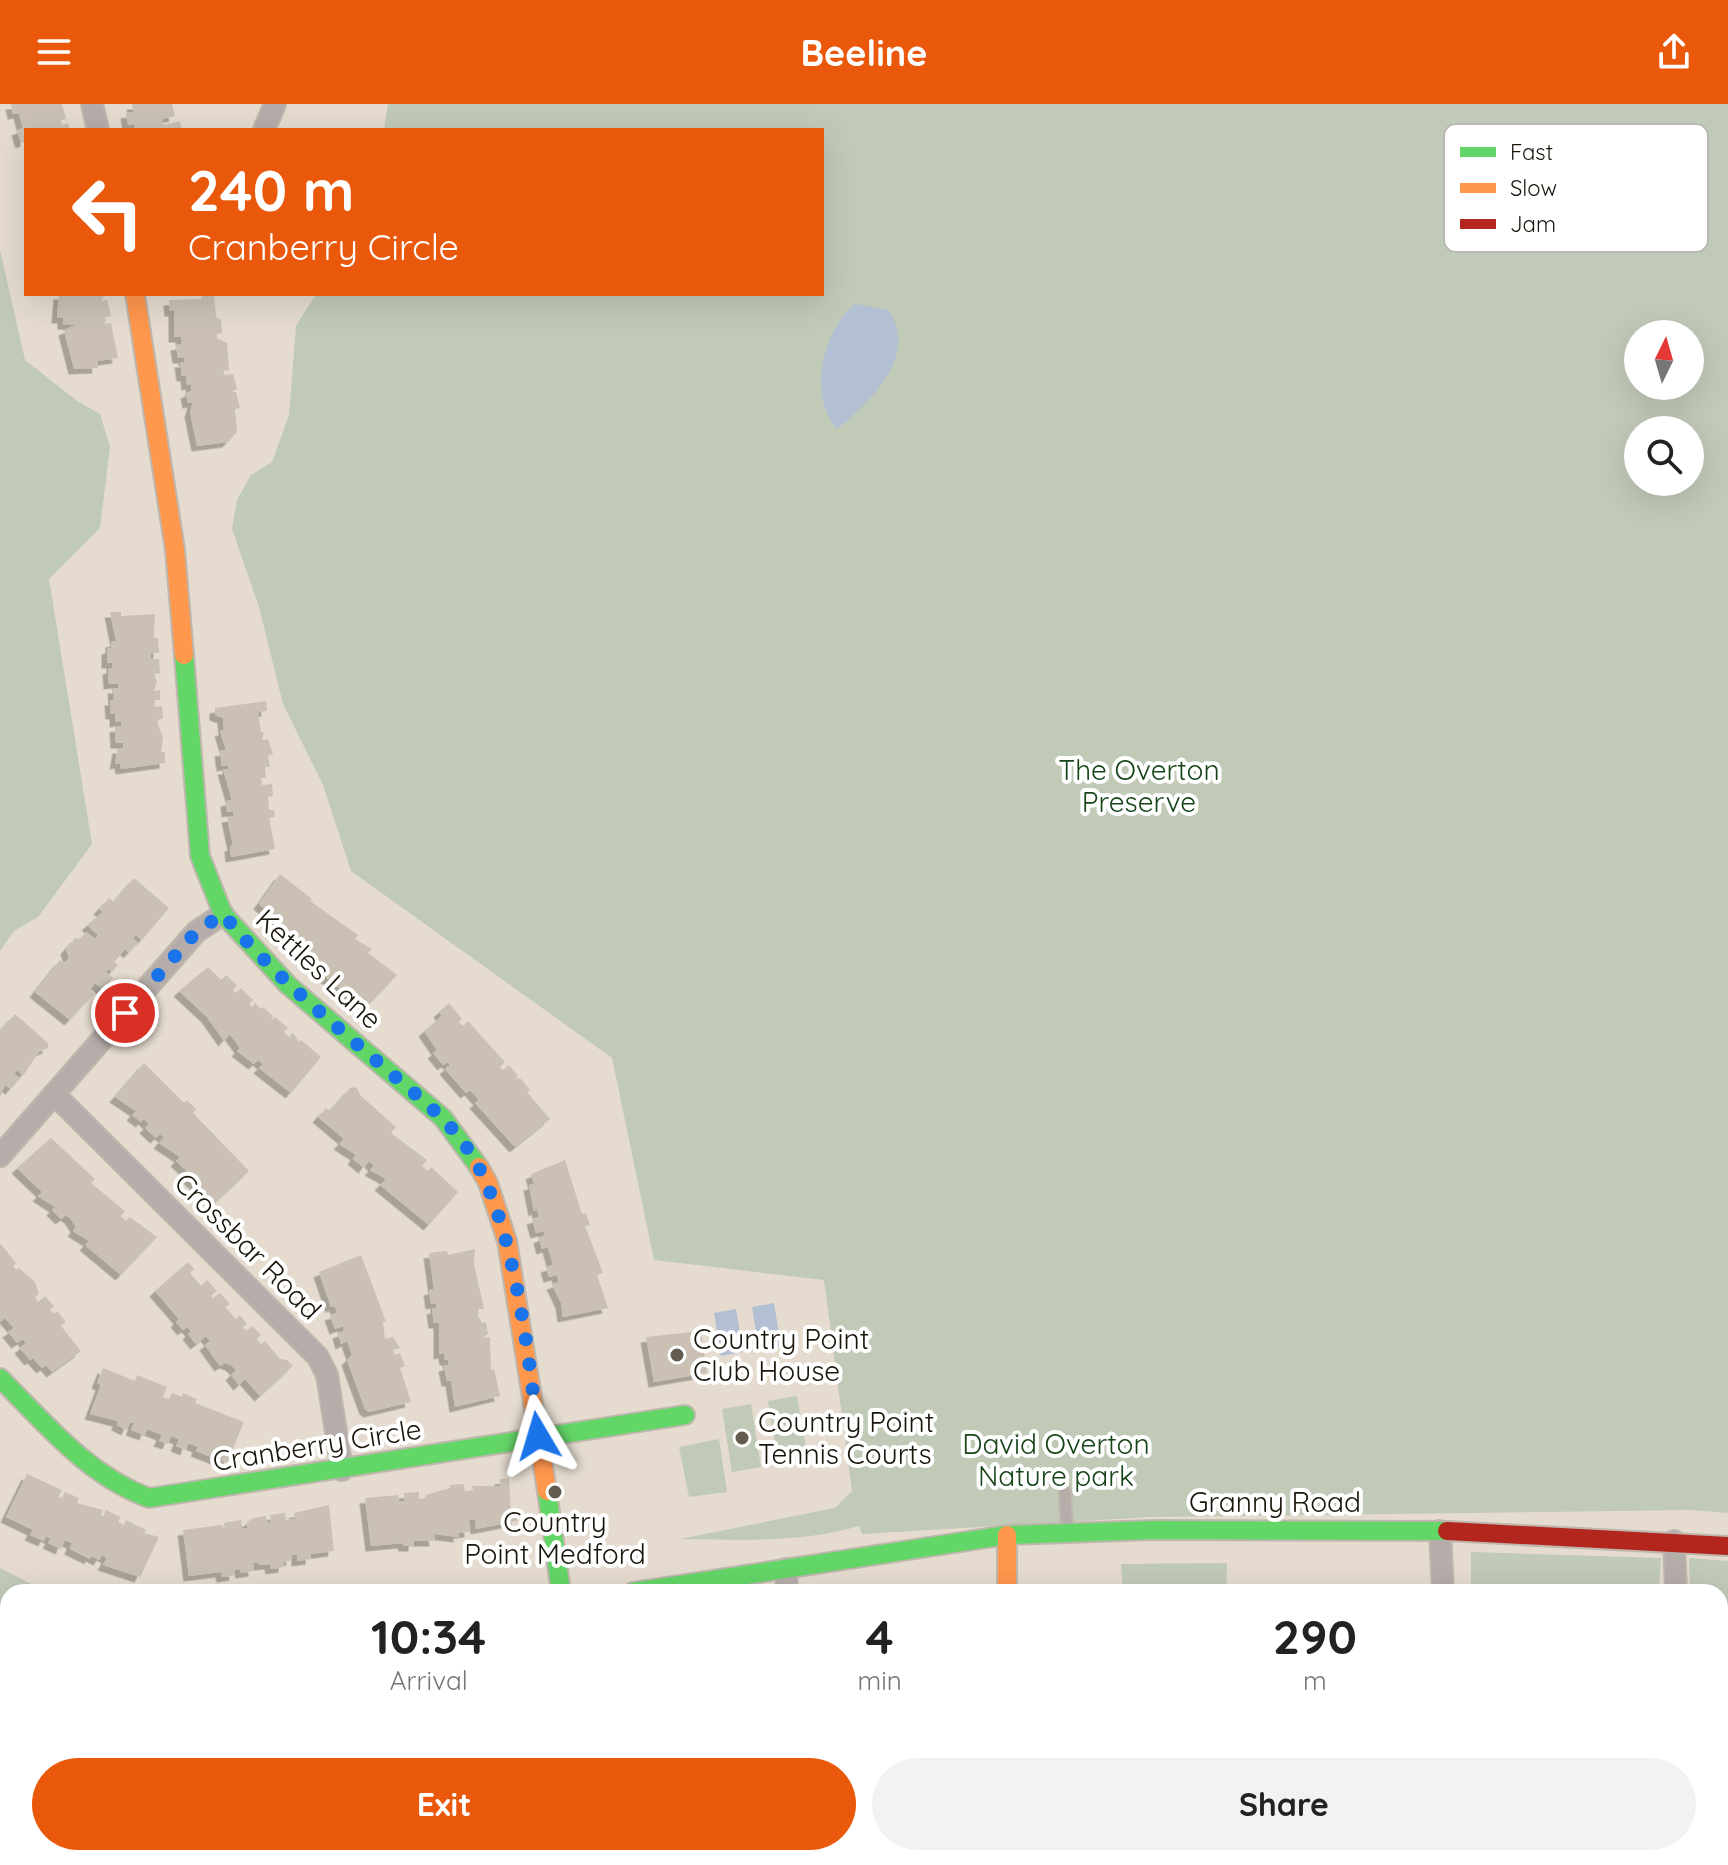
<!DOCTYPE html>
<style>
:root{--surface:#fff;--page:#f2f2f2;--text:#222;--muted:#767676;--accent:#ea580c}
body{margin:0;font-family:Quicksand,sans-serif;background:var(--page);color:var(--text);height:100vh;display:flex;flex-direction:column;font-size:30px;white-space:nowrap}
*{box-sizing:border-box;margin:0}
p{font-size:26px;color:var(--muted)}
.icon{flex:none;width:44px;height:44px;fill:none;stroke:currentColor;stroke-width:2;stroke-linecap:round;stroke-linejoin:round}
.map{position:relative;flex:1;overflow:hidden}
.side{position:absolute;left:0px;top:1480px;width:1728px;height:282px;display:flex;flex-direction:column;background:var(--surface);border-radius:24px 24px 0 0;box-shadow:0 8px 32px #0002}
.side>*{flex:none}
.guide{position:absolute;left:24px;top:24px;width:800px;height:168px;border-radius:0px;box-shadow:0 8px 32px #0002;background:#ea580c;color:#fff;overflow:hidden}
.needle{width:52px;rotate:5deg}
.tools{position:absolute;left:1624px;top:216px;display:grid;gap:16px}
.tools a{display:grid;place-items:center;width:80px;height:80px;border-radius:50%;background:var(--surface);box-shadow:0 8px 32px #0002;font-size:40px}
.pin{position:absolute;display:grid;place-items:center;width:68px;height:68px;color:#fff;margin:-34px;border:4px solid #fff;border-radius:50%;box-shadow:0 2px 8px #0007}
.me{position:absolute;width:88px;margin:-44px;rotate:353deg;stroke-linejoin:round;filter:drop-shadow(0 0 6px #0008)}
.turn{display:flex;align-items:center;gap:28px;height:168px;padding:0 32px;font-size:36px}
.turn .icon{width:104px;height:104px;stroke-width:2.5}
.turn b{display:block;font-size:56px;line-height:68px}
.eta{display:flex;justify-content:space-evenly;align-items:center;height:136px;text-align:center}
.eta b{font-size:48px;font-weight:700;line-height:56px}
.cta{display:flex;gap:16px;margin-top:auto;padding:16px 32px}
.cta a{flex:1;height:92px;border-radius:48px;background:var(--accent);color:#fff;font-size:32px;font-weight:700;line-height:92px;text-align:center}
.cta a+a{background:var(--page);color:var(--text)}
header{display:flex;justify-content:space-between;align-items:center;height:104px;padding:0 32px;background:var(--accent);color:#fff;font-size:36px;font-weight:700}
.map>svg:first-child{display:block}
</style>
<header><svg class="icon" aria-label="menu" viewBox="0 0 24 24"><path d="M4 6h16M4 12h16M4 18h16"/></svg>Beeline<svg class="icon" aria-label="share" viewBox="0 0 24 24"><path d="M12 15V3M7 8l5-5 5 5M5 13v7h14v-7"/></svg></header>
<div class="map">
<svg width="1728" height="1761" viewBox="0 0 1728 1761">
<defs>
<filter id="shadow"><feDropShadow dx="-5.5" dy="5.5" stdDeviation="0" flood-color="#0004"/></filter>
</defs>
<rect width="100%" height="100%" fill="#e5dccf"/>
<g fill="#c1c9b7" fill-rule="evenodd">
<path d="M388,0H1728V1409L1691,1406L1151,1413L862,1430L859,1422C800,1439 742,1436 680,1435L835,1404L852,1387L824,1176L654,1156L612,954L351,767L323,681L283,600L259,503L232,425L237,396L251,371L272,358L289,311L296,222L316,190H822V26H384ZM1638,230H1690V282H1638ZM1638,326H1690V378H1638Z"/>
<polygon points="0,146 25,256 77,297 100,310 110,343 100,424 49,475 92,740 38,813 14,827 0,847"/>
<polygon points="797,1292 808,1355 778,1359 768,1297"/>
<polygon points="751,1300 761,1363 732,1368 722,1305"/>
<polygon points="719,1335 727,1388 689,1393 679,1343"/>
<polygon points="1471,1448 1661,1454 1659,1488 1471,1488"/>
<polygon points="1689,1454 1728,1457 1728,1761 1699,1761 1699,1754 1720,1754 1720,1488 1690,1488"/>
<polygon points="1227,1459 1226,1488 1123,1488 1121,1460"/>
<polygon points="0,1464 47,1488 8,1488 8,1542 0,1543"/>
<polygon points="70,1754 742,1754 740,1761 36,1761"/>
<polygon points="1134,1754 1241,1754 1238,1761 1136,1761"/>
</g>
<g fill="#b3bfd3">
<path d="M855,200L888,206C920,250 871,297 837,325C807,292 823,225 855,200Z"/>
<polygon points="774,1199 781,1242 759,1246 752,1203"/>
<polygon points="736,1205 743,1248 721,1252 714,1209"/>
</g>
<g fill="#cac1b4" filter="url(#shadow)">
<polygon points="11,0 62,0 66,15 61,16 62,21 68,19 70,26 26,26 26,37 21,39 17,26 23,24 19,9 13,10"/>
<polygon points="132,0 172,0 175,12 162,15 164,21 180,17 182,26 135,26 134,20 128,21 126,9 134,8"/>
<polygon points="59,190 105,190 101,197 107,196 111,212 104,213 105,220 111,219 118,254 97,257 98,264 74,265 64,226 76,221 63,220 63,214 57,214"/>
<polygon points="201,190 214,190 216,213 221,216 222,229 217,230 217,234 227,239 229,266 222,267 223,271 233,270 237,285 232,288 236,288 240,304 235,305 237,328 228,338 197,342 190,308 193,298 188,299 186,289 191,287 191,280 187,281 186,272 182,272 180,258 185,258 184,254 178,254 176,241 182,240 181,233 174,233 174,207 170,207 169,196 202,195"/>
<polygon points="110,508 121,508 121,512 155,510 154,534 158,534 159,549 151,549 151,555 159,555 160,569 153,570 157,577 154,587 160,586 160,596 154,596 155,603 162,602 163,615 156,616 163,633 161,648 165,648 165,659 121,665 120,659 115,660 118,644 123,644 123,639 116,639 115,623 121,622 121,617 115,618 115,610 111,610 110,596 114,596 113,584 118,584 118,579 109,580 108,565 112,564 112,559 107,559 107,545 111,544 111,538 116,537"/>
<polygon points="266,597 267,607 258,608 261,628 264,628 262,636 268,635 273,650 268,651 270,663 265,663 266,674 261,674 262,681 272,680 273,692 268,693 269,706 274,706 275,713 269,714 275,745 231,753 230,742 233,741 227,713 234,712 233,707 227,708 226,697 232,696 223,665 228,665 228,661 222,662 220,647 226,646 220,627 224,626 223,614 215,611 215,604"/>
<polygon points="280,770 312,795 310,797 358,831 355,835 372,845 368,849 397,871 367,903 335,881 340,875 336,872 331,877 319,868 324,862 301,848 304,843 302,841 298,846 285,835 288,831 275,824 278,820 264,810 266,806 259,800"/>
<polygon points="134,774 169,804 142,836 136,831 133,834 138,839 129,849 125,845 114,858 118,861 112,868 108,865 106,868 113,874 103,885 95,879 90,886 94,890 70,916 35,888 60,856 64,859 69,854 66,845 76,833 79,836 86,828 95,835 98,831 87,821 103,808 99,805 109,794 114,798"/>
<polygon points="208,863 221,876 226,871 237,881 233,886 236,889 241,884 253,896 249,900 252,903 255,899 261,905 263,903 273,912 271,917 275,913 288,924 284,928 289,933 293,929 299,938 301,936 321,953 291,989 259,964 263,960 258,956 254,960 237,947 240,944 230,930 224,937 207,913 179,887"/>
<polygon points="449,899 462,915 459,918 463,922 468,917 505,958 500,963 503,966 509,961 518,972 516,974 521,975 530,986 527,988 550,1015 515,1043 475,999 479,996 470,986 466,989 445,965 450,961 447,958 443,961 433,949 437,946 424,927 442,912 439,908"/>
<polygon points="15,910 48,939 48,944 39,948 23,972 18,966 14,970 20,974 11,985 5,981 0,993 0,927"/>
<polygon points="144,959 184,999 187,996 196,1005 193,1009 249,1067 216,1098 186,1072 189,1069 176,1057 180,1053 159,1039 164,1033 160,1030 156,1034 145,1024 149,1020 144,1015 141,1018 132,1011 136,1007 115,993"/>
<polygon points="356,983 361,992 396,1023 391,1029 427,1056 422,1062 428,1067 431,1063 458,1088 429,1121 380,1081 386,1075 370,1066 374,1062 369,1057 364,1064 353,1055 356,1051 339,1040 344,1035 318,1013 326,1004 330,1007 350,984"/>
<polygon points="51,1034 95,1075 91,1079 125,1107 121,1112 126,1117 130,1113 157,1133 121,1171 85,1141 89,1137 73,1127 76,1123 70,1114 66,1111 61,1115 52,1106 55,1103 38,1092 42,1088 17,1064"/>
<polygon points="565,1056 582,1110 586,1109 590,1121 585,1122 603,1169 597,1171 608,1204 563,1213 561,1199 552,1180 559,1178 557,1171 549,1173 546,1163 553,1161 548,1143 542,1145 539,1134 545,1131 544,1127 536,1129 532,1115 539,1113 537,1105 534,1107 529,1081 534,1080 531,1070"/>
<polygon points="0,1139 16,1159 13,1162 16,1166 19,1164 35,1178 39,1190 35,1193 38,1198 45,1192 54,1202 50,1206 54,1210 57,1207 66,1218 61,1222 81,1247 52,1268 46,1261 42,1264 33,1254 30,1256 20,1244 26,1239 23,1235 17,1239 8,1228 14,1224 5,1214 0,1218"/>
<polygon points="475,1145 474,1160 484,1205 478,1205 478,1212 482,1219 486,1218 488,1230 482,1234 490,1233 491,1266 494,1265 500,1292 455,1303 451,1277 447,1277 444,1262 449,1261 448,1256 445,1256 444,1249 439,1250 439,1219 434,1219 432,1205 436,1204 436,1199 431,1200 429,1186 434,1185 429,1149 447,1147 448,1151"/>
<polygon points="361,1151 386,1218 383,1218 385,1235 393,1233 400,1244 393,1246 395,1251 400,1249 405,1262 400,1264 411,1298 369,1308 365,1305 347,1256 352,1251 347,1237 341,1240 338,1229 344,1227 343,1222 335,1225 330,1211 337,1209 335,1202 331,1203 319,1168"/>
<polygon points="188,1158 194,1165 190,1169 201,1182 207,1176 217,1187 211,1192 213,1194 220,1189 230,1200 225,1203 236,1215 240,1211 247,1220 243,1223 246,1227 252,1222 261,1231 257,1235 261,1240 265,1237 280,1255 287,1256 293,1262 260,1292 245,1275 239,1281 231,1271 236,1266 231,1261 225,1259 220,1262 205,1241 210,1237 206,1232 196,1240 188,1230 191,1227 187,1223 183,1226 176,1218 179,1215 155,1187"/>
<polygon points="701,1227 707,1269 654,1278 646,1233"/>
<polygon points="103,1264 135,1277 137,1271 167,1283 163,1293 169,1295 172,1289 182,1293 183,1289 197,1295 195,1299 244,1318 227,1359 196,1347 198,1343 188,1339 186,1346 176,1342 179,1335 171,1332 168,1340 159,1337 162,1331 147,1325 145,1331 131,1326 134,1319 130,1318 127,1326 117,1321 118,1317 90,1310 101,1281 97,1279"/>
<polygon points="27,1370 62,1386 58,1393 62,1394 65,1388 79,1394 77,1399 103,1406 100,1412 103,1413 106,1406 121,1413 118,1418 124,1421 126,1416 146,1426 144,1429 159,1433 140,1473 103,1461 107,1454 102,1451 99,1456 91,1452 90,1455 70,1445 72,1439 65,1436 61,1445 48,1439 51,1435 46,1432 44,1437 30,1431 33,1426 6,1413"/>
<polygon points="509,1374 511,1410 517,1410 517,1417 476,1425 475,1416 469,1416 470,1428 459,1429 459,1433 434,1430 435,1437 414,1437 414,1442 404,1442 403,1439 371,1442 365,1394 398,1391 399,1397 405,1397 404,1389 419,1388 419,1395 426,1394 425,1391 450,1384 450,1381 464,1380 465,1387 473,1386 472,1382 500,1382 500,1375"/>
<polygon points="329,1401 334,1447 311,1450 311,1455 297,1457 297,1451 291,1451 292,1456 284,1458 284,1463 271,1465 270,1460 259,1461 258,1458 253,1459 254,1467 241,1469 240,1465 234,1466 235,1471 222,1473 221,1468 189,1472 183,1426 222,1421 225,1426 224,1419 241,1416 242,1424 247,1424 247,1418 254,1414 266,1412 267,1418 271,1418 270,1411 285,1409 286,1416 295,1415 294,1409"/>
</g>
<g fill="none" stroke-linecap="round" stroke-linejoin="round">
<defs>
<g id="lane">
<polyline points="1065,1388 1067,1427"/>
<polyline points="1451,1754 1451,1761"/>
</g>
<g id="street">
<polyline points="92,0 98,26"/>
<polyline points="264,26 275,0"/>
<polyline points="54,990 318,1253 327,1271 342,1366"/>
<polyline points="0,1052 196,828 223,810"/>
<polyline points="1440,1427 1443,1488"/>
<polyline points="1674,1437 1676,1488"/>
<polyline points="786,1465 787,1488"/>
<polyline points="788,1754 788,1761"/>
<polyline points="1681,1754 1682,1761"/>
</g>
<g id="fast">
<polyline points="184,551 200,752 223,810 288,881 443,1014 479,1063"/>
<path d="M0,1274C46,1320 87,1371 149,1394L685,1311"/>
<polyline points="547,1387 561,1488"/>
<polyline points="633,1488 1007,1431 1153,1426 1447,1427"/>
<polyline points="0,1578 8,1577"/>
<polyline points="1007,1754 1007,1761"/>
</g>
<g id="slow">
<polyline points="135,190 175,446 184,551"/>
<polyline points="479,1063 488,1079 507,1137 547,1387"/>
<polyline points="1007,1431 1007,1488"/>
</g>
<polyline id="jam" points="1447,1427 1728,1442"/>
</defs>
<use href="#lane" stroke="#bfb7ad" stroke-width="14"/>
<use href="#street" stroke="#bfb7ad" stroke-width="24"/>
<use href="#fast" stroke="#bfb7ad" stroke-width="22"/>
<use href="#slow" stroke="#bfb7ad" stroke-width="22"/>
<use href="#jam" stroke="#bfb7ad" stroke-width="22"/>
<use href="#lane" stroke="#b5adaa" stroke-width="10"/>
<use href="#street" stroke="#b5adaa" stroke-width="20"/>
<use href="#fast" stroke="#63d668" stroke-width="18"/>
<use href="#slow" stroke="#ff974d" stroke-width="18"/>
<use href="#jam" stroke="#b3261e" stroke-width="18"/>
</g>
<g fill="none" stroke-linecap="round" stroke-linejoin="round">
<path stroke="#1a73e8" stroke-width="14" stroke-dasharray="0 25.2" d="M125,909L196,828L223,810C271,869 329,916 386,965C416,991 450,1016 471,1050C514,1118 529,1251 538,1332"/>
</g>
<g fill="#615b50" stroke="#fff" stroke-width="3">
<circle cx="677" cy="1251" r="8"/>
<circle cx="742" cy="1334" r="8"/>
<circle cx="555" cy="1388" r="8"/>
</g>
<g text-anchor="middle" stroke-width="8" stroke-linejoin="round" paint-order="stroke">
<g font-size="28" fill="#184419" stroke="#fff">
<text x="1139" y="676">The Overton<tspan x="1139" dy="32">Preserve</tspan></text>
<text x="1056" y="1350">David Overton<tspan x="1056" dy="32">Nature park</tspan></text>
</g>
<g font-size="28" fill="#1a150b" stroke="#fff">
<text transform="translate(319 865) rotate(43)" y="10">Kettles Lane</text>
<text transform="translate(248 1142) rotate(45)" y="10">Crossbar Road</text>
<text transform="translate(317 1341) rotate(-9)" y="10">Cranberry Circle</text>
<text x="1275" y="1408">Granny Road</text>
</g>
<g font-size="28" fill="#1a150b" stroke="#fff" text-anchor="start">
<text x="693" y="1245">Country Point<tspan x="693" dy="32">Club House</tspan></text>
<text x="758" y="1328">Country Point<tspan x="758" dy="32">Tennis Courts</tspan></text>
<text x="555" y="1428" text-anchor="middle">Country<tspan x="555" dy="32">Point Medford</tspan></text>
</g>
</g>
<rect x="1444" y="20" width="264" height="128" rx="12" fill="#fff" stroke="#bab9b6" stroke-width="2"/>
<rect x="1460" y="43" width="36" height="10" fill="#63d668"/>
<rect x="1460" y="79" width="36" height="10" fill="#ff974d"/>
<rect x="1460" y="115" width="36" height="10" fill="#b3261e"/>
<g font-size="22" fill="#1a150b">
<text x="1510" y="56">Fast</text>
<text x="1510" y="92">Slow</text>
<text x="1510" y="128">Jam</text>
</g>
</svg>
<div class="tools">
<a><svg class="needle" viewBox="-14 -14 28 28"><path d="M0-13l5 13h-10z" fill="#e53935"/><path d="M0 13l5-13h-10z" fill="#767676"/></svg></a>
<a><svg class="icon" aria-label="search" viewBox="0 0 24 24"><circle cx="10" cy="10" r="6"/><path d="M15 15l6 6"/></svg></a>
</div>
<div class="pin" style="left:125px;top:909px;background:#d93025"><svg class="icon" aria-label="arrive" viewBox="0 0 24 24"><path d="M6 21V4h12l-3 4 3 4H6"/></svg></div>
<svg class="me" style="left:538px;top:1332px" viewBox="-20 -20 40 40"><path d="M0-17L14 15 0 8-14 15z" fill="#1a73e8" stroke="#fff" stroke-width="4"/></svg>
<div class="guide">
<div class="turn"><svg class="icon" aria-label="left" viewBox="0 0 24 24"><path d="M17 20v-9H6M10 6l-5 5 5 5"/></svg><div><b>240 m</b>Cranberry Circle</div></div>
</div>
<section class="side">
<div class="eta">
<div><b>10:34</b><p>Arrival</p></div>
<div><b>4</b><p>min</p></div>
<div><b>290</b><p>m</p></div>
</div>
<div class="cta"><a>Exit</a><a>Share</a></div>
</section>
</div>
